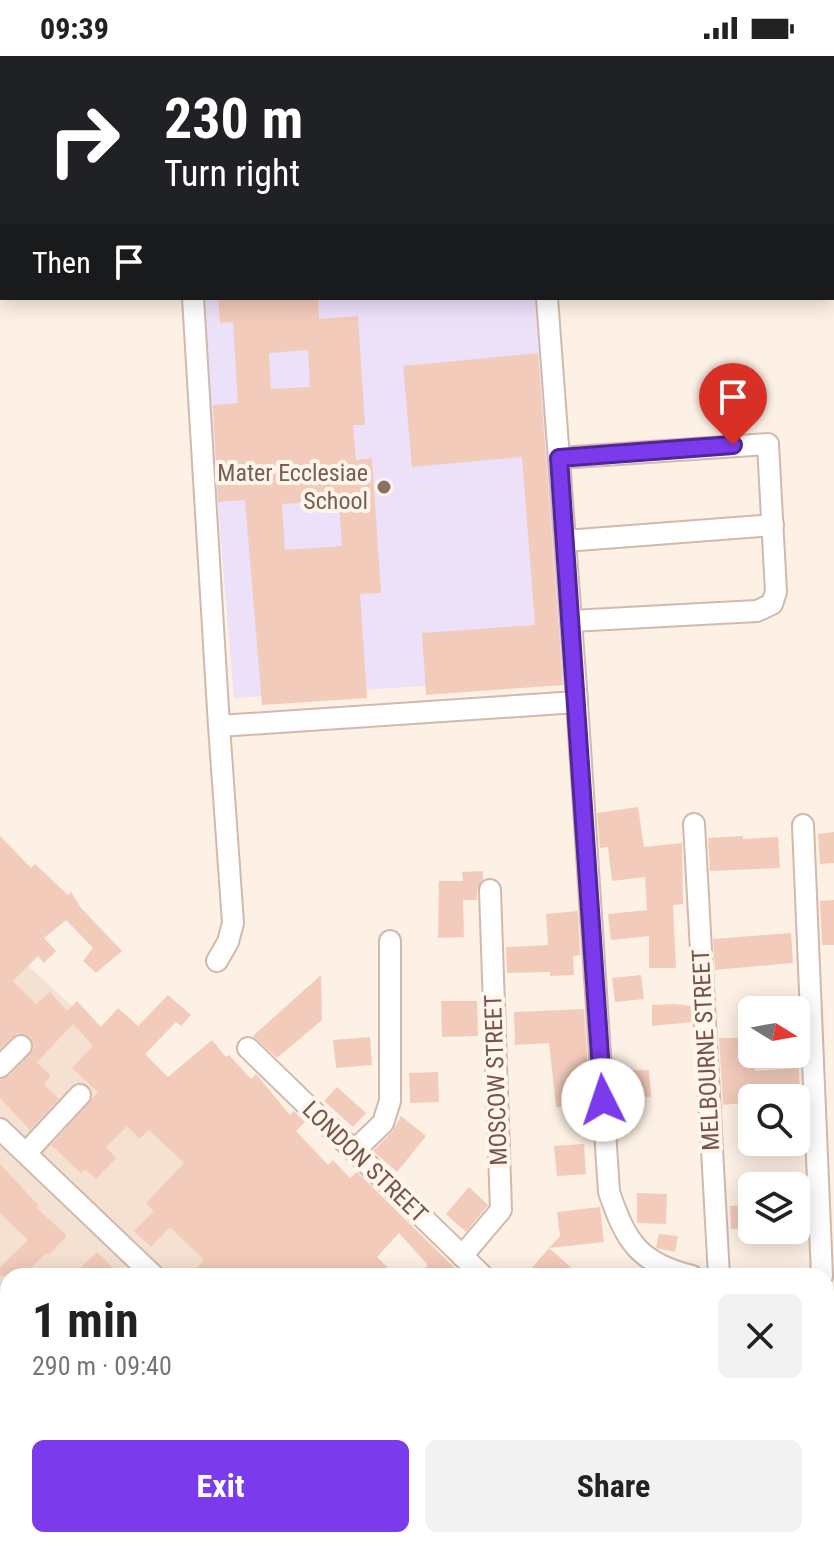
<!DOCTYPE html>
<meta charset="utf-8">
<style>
:root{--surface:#fff;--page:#f2f2f2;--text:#222;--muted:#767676;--accent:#7c3aed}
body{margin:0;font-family:"Roboto Condensed",sans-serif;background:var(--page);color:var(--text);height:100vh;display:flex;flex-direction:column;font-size:30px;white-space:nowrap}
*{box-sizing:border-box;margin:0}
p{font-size:26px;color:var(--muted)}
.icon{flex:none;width:44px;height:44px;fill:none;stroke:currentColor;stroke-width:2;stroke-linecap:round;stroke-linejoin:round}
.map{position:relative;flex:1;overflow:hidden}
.side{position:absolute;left:0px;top:1212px;width:834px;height:280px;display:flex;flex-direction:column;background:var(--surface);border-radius:24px 24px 0 0;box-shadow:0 4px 20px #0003}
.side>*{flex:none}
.top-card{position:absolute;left:0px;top:0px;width:834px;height:244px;box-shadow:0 4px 20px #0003;background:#202124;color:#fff;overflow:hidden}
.needle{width:52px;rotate:101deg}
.tools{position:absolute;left:738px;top:940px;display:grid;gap:16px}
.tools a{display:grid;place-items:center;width:72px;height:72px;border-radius:12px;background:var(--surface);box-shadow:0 4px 20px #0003;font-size:40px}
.pin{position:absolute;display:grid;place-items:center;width:68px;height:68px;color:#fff;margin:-82px -34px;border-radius:50% 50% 50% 0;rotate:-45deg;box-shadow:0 0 8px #0007}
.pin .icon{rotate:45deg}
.me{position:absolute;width:88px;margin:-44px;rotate:356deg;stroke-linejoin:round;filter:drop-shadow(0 0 6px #0008)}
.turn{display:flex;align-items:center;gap:28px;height:168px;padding:0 32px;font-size:36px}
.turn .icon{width:104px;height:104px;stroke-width:2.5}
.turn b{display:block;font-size:56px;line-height:68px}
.then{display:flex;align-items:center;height:76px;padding:0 32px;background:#0003;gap:16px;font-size:30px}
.round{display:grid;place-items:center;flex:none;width:84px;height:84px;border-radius:12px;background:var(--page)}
.summary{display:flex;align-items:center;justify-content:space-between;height:136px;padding:0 32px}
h1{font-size:48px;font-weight:700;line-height:60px}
.cta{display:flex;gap:16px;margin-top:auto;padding:16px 32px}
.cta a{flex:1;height:92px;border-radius:12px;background:var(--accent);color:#fff;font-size:32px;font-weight:700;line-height:92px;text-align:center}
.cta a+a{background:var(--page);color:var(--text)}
.status{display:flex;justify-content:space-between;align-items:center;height:56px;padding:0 40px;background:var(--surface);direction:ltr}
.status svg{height:22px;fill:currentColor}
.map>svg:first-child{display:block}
</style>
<div class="status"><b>09:39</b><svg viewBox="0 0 49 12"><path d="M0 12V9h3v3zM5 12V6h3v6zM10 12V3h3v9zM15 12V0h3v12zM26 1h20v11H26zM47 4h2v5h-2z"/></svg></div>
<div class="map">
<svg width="834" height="1492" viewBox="0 0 834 1492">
<rect width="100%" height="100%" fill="#fdf0e4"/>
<g fill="#f5e1d2">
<polygon points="0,0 834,0 834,146 832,146 832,2 2,2 0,196"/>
<polygon points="0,883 360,1220 8,1220 8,1484 642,1484 650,1492 0,1492"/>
</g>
<g fill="#ede0f9">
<polygon points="201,242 541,242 564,621 234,642"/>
<polygon points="110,1484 315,1484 307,1492 100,1492"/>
</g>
<g fill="#f3cbba" fill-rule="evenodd">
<path d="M218,242H318L319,263L358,260L365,369H353L356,404L372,402L381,537L360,538L367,642L262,649L245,444L218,446L213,349L238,347L233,266L220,267ZM308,294L310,331L271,333L269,297ZM339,444L342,490L285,494L282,448Z"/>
<polygon points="538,297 563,629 426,639 422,577 535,569 522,401 412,411 403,310"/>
<polygon points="638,751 644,791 682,787 683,848 673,849 676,912 649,912 649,880 611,884 608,858 647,854 645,821 612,825 608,791 600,792 597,757"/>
<polygon points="834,776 834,807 820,808 818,778"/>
<polygon points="0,780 31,812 35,808 68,839 71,836 81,852 122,895 96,917 83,905 93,892 66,864 44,882 56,895 44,907 38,900 13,925 36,948 50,936 67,955 77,945 101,971 118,952 138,970 168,939 191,959 181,970 176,966 145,998 168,1021 212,984 226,1001 229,999 251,1023 256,1018 290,1059 294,1055 305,1066 296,1075 328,1109 333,1104 350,1122 357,1116 463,1220 418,1220 428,1209 399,1177 377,1201 396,1220 189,1220 204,1204 170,1171 151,1191 134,1175 154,1155 146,1147 184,1107 149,1074 139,1083 127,1070 106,1091 116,1102 96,1123 85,1113 81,1117 51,1089 98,1036 72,1012 93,990 73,968 37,1006 51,1020 44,1028 59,1043 30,1074 0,1042 0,1024 9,1020 34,993 31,981 18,977 0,993"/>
<polygon points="743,780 743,783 778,781 780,812 710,815 708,782"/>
<polygon points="483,815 483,823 477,834 477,844 463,844 464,881 438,882 439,825 463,825 462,816"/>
<polygon points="834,844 834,889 822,889 820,845"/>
<polygon points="578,855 580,899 573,900 574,919 550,920 550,916 507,917 506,891 548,889 546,858"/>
<polygon points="791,877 793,907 715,914 713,883"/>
<polygon points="321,919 322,964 277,1002 253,980"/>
<polygon points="641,919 644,943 615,946 612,922"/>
<polygon points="441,945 477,945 478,980 442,981"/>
<polygon points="674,948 691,950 692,966 652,970 652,949"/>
<polygon points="584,953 588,1013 587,1049 556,1051 549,987 515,989 514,956"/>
<polygon points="370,981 372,1009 336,1012 333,984"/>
<polygon points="719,982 752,982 755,1015 799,1012 800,1042 752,1042 752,1046 723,1049"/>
<polygon points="649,1014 651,1041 620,1043 619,1015"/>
<polygon points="438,1016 439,1046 410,1047 409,1017"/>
<polygon points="337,1031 366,1057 353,1071 324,1045"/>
<polygon points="401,1060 426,1080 397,1116 373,1095 392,1076"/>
<polygon points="584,1088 586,1118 557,1120 554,1090"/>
<polygon points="0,1108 39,1150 37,1152 67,1180 49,1199 46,1197 23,1220 0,1220 0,1211 28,1184 0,1157"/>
<polygon points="469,1131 488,1149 466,1176 446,1158"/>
<polygon points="637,1137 667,1138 666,1168 637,1167"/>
<polygon points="752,1149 752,1172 731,1173 730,1150"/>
<polygon points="600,1151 604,1186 549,1192 560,1180 557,1156"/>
<polygon points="659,1178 678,1180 675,1196 656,1192"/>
<polygon points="549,1192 581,1220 525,1220"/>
<polygon points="97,1196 121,1220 72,1220"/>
</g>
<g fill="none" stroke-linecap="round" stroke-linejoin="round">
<defs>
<g id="street">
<polyline points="175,0 175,2"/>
<polyline points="832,54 834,54"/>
<polyline points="0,72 2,71"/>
<polyline points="832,139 834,139"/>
<polyline points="0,194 2,194"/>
<polyline points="193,242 219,670"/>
<path d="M547,242L577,646L609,1136C626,1186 639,1207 692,1220"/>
<polyline points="559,402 768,388 776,536 772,548 757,555 571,565"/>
<polyline points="565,485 773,469"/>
<polyline points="694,768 719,1220"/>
<polyline points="803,769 822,1220"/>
<polyline points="217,905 228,886 233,867 219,670 577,646"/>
<polyline points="248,992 483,1220"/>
<polyline points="0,1011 21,990"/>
<polyline points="0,1073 154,1220"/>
<polyline points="354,1095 383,1067 390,1045 390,885"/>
<polyline points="26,1097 80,1039"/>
<polyline points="462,1200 501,1154 490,834"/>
<polyline points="0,1257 8,1264"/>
<polyline points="826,1322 834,1322"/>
<polyline points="0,1412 8,1420"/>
<polyline points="429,1484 438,1492"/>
<polyline points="754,1484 763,1492"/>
<polyline points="84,1492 94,1484"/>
<polyline points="328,1492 336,1484"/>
</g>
</defs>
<use href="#street" stroke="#d1b9ad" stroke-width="24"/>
<use href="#street" stroke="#fff" stroke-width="20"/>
</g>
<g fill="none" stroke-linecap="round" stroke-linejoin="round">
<defs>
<polyline id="route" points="603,1044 559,402 733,389"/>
</defs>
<use href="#route" stroke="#51269a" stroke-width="20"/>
<use href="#route" stroke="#7c3aed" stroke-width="14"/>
</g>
<circle fill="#8d6e63" stroke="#fff5eb" stroke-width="3" cx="384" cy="431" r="8"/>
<g text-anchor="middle" stroke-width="8" stroke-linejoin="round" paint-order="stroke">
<g font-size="24" fill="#785e54" stroke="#fff5eb" text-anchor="end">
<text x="368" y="425">Mater Ecclesiae<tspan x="368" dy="28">School</tspan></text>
</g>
<g font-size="24" fill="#765449" stroke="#fff5eb">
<text transform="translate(706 994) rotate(-93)" y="8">MELBOURNE STREET</text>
<text transform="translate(496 1024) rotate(-92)" y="8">MOSCOW STREET</text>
<text transform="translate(365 1106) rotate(44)" y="8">LONDON STREET</text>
</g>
</g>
</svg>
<div class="tools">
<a><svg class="needle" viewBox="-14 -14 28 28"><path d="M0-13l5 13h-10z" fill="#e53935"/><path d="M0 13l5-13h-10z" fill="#767676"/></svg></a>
<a><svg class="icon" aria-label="search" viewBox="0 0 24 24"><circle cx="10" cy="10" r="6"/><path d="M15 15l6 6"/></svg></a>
<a><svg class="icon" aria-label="layers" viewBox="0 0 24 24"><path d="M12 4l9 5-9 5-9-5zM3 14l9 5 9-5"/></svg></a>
</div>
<div class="pin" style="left:733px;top:389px;background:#d93025"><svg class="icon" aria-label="arrive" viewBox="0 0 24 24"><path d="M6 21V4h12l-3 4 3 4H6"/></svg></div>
<svg class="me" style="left:603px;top:1044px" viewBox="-20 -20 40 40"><circle r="19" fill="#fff"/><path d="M0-13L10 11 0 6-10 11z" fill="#7c3aed"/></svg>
<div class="top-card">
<div class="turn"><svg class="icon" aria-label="right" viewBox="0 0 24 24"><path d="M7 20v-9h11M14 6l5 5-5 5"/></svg><div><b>230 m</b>Turn right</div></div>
<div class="then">Then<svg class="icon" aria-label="arrive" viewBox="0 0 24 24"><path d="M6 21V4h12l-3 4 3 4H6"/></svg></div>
</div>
<section class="side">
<div class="summary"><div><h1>1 min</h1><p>290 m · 09:40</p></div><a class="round"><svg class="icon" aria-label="close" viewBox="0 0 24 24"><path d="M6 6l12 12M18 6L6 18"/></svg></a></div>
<div class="cta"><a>Exit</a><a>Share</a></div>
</section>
</div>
